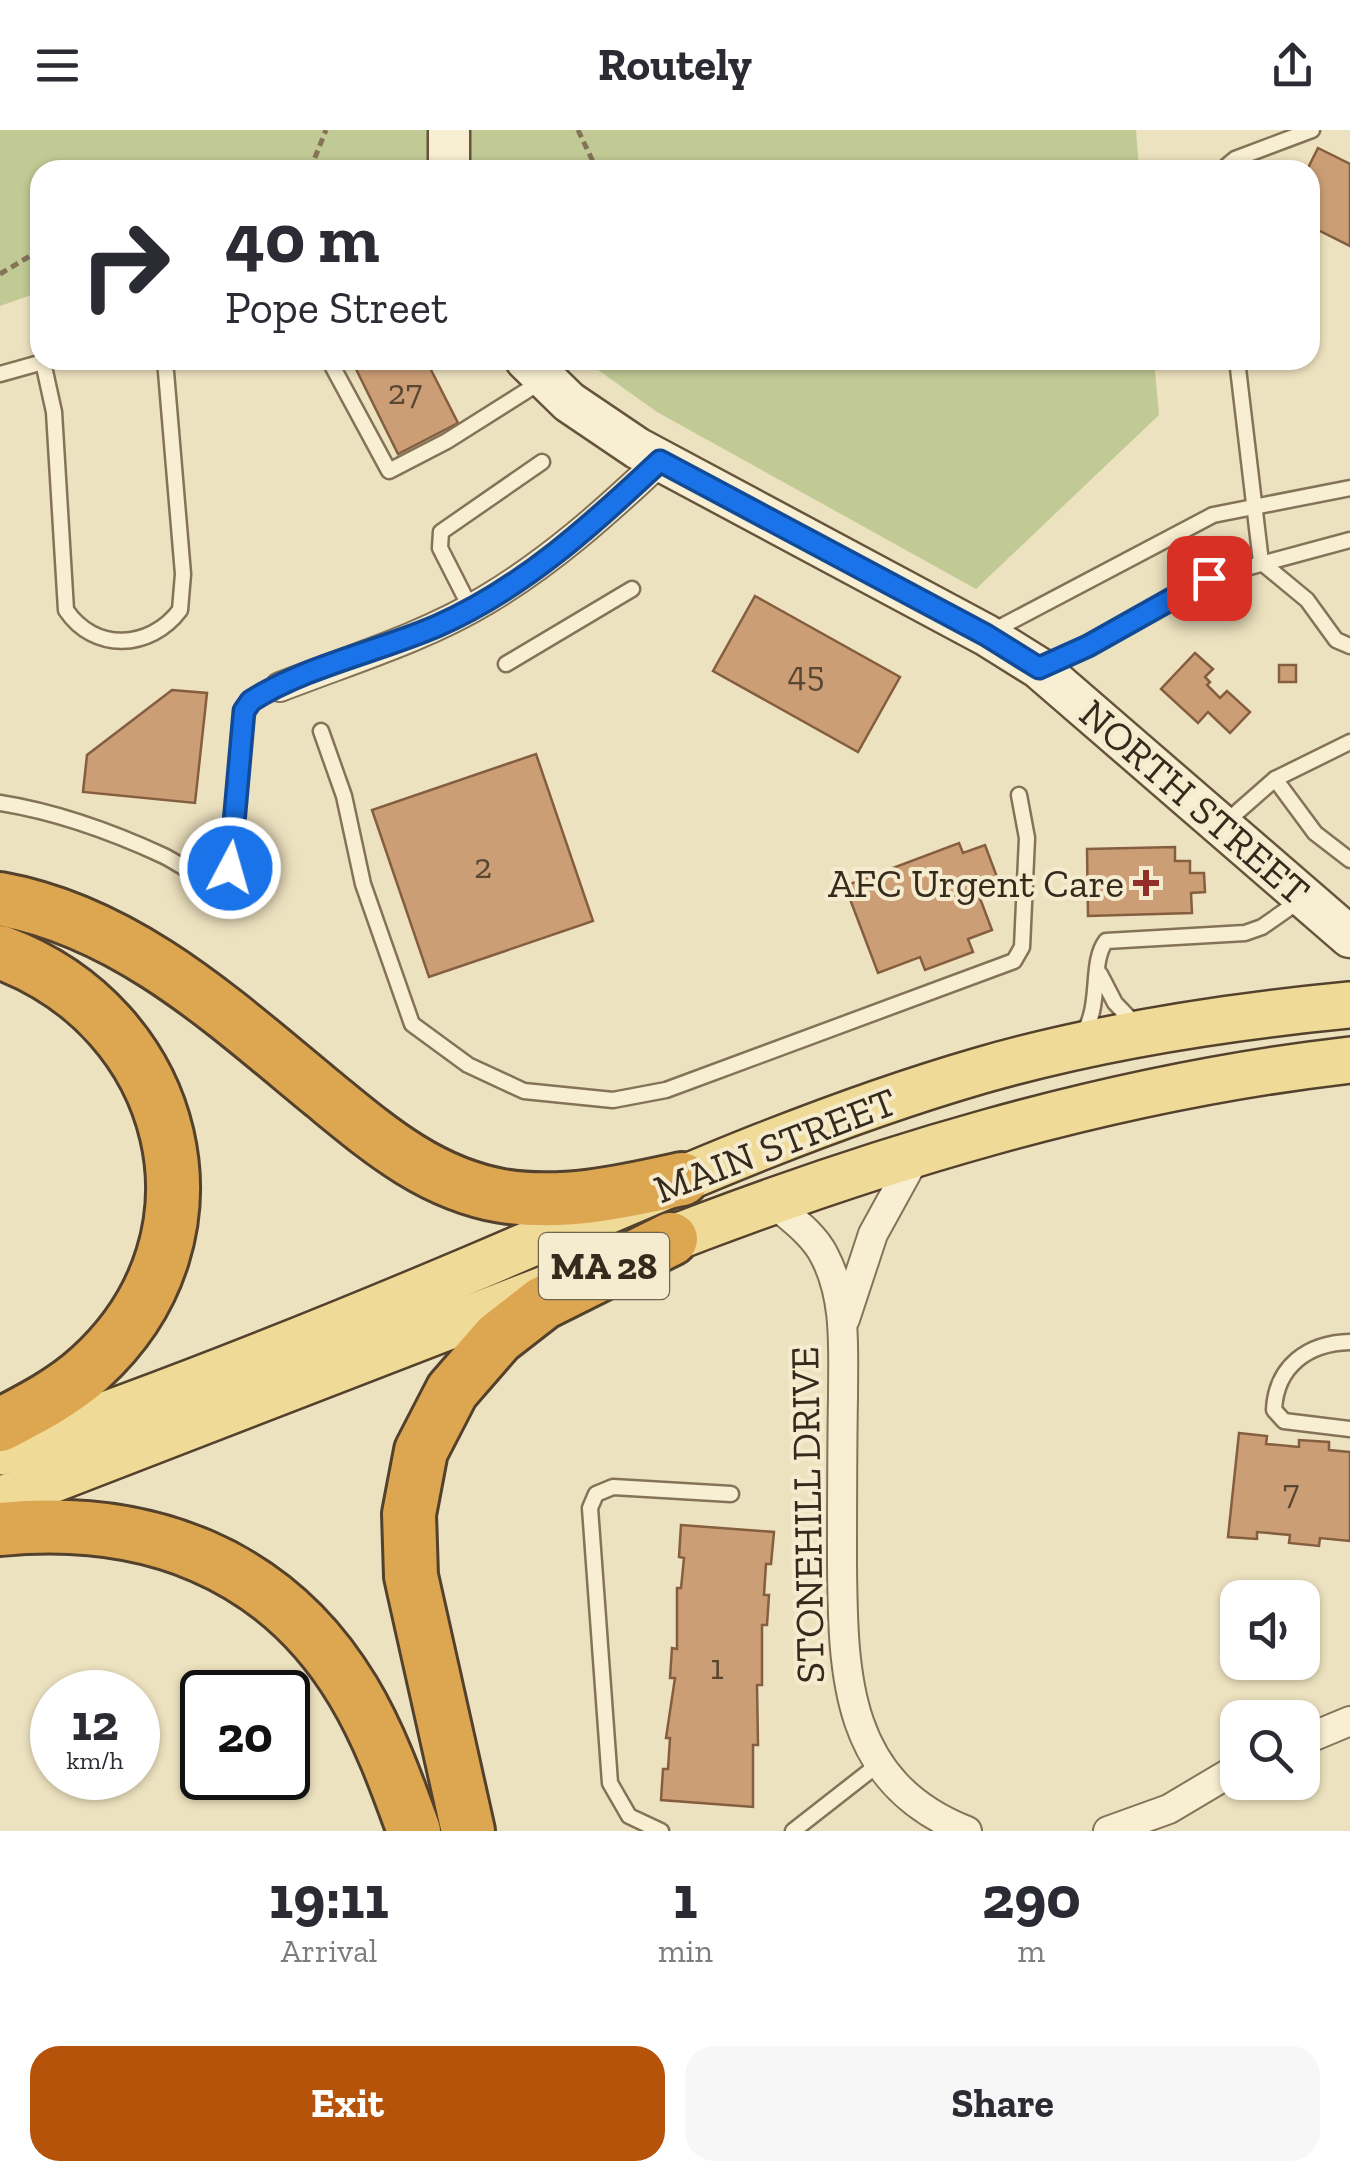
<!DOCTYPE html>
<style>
:root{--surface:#fff;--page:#f7f7f7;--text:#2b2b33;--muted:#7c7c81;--accent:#b45309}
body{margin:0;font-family:"Zilla Slab",serif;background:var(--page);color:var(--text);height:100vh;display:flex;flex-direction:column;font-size:38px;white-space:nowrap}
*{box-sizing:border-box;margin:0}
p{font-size:32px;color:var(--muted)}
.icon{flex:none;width:55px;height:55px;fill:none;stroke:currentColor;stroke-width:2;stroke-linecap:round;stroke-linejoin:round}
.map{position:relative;height:1701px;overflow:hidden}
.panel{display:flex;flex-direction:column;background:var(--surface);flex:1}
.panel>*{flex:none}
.top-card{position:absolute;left:30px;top:30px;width:1290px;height:210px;border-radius:30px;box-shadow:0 2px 8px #0004;background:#fff;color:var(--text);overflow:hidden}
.controls{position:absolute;left:1220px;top:1450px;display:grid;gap:20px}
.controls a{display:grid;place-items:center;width:100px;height:100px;border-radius:20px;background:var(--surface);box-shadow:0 2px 8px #0004;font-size:50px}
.speed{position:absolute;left:30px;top:1540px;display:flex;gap:20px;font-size:50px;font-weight:700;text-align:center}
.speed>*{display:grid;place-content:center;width:130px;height:130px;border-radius:50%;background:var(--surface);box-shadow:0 2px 8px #0004;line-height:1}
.speed small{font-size:25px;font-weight:400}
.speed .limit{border:5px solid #111;border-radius:15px;background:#fff;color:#111}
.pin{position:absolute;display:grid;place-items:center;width:85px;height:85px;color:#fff;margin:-42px;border-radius:20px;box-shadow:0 5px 15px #0006}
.me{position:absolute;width:110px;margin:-55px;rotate:6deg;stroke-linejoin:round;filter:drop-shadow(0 0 8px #0008)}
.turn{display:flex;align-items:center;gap:35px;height:210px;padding:0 30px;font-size:45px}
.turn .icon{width:130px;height:130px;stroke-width:2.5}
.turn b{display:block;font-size:70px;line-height:85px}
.eta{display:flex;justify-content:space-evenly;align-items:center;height:170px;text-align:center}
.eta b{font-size:60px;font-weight:700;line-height:70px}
.button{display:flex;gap:20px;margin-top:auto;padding:20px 30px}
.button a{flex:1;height:115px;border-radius:30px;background:var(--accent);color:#fff;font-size:40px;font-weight:700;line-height:115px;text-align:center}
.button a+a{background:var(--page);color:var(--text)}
header{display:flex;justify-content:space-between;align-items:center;height:130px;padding:0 30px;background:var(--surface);font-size:45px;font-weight:700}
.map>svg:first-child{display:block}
</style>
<header><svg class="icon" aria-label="menu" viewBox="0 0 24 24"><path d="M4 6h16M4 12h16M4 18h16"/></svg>Routely<svg class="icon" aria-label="share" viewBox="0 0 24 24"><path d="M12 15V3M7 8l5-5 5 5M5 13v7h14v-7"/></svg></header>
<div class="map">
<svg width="1350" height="1701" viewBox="0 0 1350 1701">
<rect width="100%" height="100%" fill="#ede2bf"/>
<g fill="#c1ca94">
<polygon points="0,0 1136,0 1139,40 40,40 40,162 0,176"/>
<polygon points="584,230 1154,230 1159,285 976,459 657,282"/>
</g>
<g fill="#cb9e76" stroke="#845e3e" stroke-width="2.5">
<polygon points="1318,18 1350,34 1350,116 1310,96 1307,40"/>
<polygon points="426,230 458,293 398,324 352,231"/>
<polygon points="755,466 900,547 858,622 713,541"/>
<polygon points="1195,523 1213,539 1205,547 1210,552 1207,555 1220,568 1227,561 1250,582 1230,603 1208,582 1198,593 1161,559"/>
<rect x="1279" y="535" width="17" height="17"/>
<polygon points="172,560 207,563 195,673 83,662 87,625"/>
<polygon points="536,624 593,791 429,847 372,680"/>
<polygon points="959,713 963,723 985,715 1000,755 978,763 992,800 968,809 973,822 925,840 920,827 878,843 845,756"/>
<polygon points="1175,717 1175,731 1190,731 1190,743 1204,743 1205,762 1191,763 1192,783 1088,786 1087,719"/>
<polygon points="1239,1303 1267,1306 1266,1314 1299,1317 1299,1310 1329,1312 1329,1320 1350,1322 1350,1411 1320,1408 1319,1416 1289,1413 1290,1405 1257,1402 1257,1409 1228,1407"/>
<polygon points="681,1395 774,1402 771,1434 766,1434 764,1465 769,1465 767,1495 762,1495 762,1555 757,1555 758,1615 753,1615 753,1677 661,1670 663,1639 668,1639 670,1608 666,1608 675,1548 670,1548 672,1518 677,1519 677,1458 681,1458 684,1428 679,1427"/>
</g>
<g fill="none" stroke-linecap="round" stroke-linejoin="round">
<defs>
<g id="service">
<polyline points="1222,40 1235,29 1312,0"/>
<polyline points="329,230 389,341 447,311 542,251"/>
<polyline points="1237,230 1261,432 1307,470 1336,510 1350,516"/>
<path d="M0,244L43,232L54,282L66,480C94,522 150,520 180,480L183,444L165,230"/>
<polyline points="471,479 440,418 441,402 542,332"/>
<polyline points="991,502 1213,385 1350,358"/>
<polyline points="506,534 632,459"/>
<polyline points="1043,536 1089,516 1209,448 1350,410"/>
<polyline points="321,601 344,666 363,754 412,894 468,935 524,961 613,970 666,960 1014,831 1022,817 1027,708 1019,665"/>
<polyline points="1275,649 1315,703 1350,730"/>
<path d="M0,673C57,682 112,702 164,726C181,734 201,753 221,748L230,734L244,581L254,568L280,557"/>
<polyline points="1226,692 1275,649 1350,612"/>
<polyline points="1100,844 1115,873 1136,895"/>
<path d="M1081,907C1103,877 1089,833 1106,811L1245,803L1262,797L1302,769"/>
<path d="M1350,1212C1308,1213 1276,1236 1274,1280L1284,1291L1350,1299"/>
<polyline points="661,1701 629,1686 610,1653 590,1378 596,1364 613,1357 731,1364"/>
<polyline points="793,1701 880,1633"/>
</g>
<g id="minor">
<path d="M280,557C349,530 423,508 486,470C550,432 606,382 660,331"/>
<path d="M771,1071C789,1087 813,1103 824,1125C847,1168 843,1219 843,1266C842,1322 842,1378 842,1434C843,1547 845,1653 967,1701"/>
<polyline points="845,1189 873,1104 917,1024"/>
<polyline points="1302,1611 1350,1591"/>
<polyline points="1108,1701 1169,1679 1238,1638"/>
</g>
<g id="secondary">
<polyline points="449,0 449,40"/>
<polyline points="526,230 569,272 637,318 986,505 1039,538 1350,807"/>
</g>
<g id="primary">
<path d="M640,1121C868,1031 1107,958 1350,930"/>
<path d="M0,1322C162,1267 321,1203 479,1136C643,1066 807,991 979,941C1100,906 1224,887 1350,875"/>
<polyline points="0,1370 548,1158"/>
</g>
<g id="motorway">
<path d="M0,769C127,792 224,882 321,962C376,1007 428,1053 502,1066C563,1076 623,1062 682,1049"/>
<path d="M0,822C179,888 236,1105 90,1238C64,1262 31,1279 0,1295"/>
<path d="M0,1399C145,1385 275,1431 353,1561C379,1604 397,1654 414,1701"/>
<polyline points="468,1701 411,1446 409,1384 421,1321 452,1261 498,1208 543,1173 671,1109"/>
</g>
</defs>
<use href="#service" stroke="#857358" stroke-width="19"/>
<use href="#minor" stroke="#857358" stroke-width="32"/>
<use href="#secondary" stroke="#67543b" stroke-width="45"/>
<use href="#primary" stroke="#53412d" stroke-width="50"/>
<use href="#motorway" stroke="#53412d" stroke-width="58"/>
<g stroke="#857358" stroke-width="5" stroke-dasharray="8 5" stroke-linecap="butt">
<polyline points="578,0 597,40"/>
<polyline points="310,40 326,0"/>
<polyline points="0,144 40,120"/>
</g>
<use href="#service" stroke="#f8efd2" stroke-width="14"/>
<use href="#minor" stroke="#f8efd2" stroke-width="28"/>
<use href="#secondary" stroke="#f8efd2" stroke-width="40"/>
<use href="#primary" stroke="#f0da97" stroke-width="45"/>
<use href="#motorway" stroke="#dca750" stroke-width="52"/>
</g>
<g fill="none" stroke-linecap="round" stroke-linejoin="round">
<defs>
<path id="route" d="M230,738L244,581L251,571C306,536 377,522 437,496C522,459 593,394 660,331L986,505L1039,538L1088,516L1209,448"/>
</defs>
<use href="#route" stroke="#114b97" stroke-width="25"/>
<use href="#route" stroke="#1a73e8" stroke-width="18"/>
</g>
<path fill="#932f29" stroke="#f5eccf" stroke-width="4" d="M1141 738h10v10h10v10h-10v10h-10v-10h-10v-10h10z"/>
<g text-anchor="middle" stroke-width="8" stroke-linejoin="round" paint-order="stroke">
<g font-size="35" fill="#5a4732">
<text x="405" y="274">27</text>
<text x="806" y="556">45</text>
<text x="483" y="748">2</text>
<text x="1291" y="1374">7</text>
<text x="717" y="1549">1</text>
</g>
<rect fill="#f5eccf" stroke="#6f6452" stroke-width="2.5" x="539" y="1103" width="130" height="66" rx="8"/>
<g font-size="38" font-weight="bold" fill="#352a1c">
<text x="604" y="1149">MA 28</text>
</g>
<g font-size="40" fill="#352a1c" stroke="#f5eccf">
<text transform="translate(1195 672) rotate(41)" y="14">NORTH STREET</text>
<text transform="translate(775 1015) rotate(-21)" y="14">MAIN STREET</text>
<text transform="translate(807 1385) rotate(-91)" y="14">STONEHILL DRIVE</text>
</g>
<g font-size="40" fill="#352a1c" stroke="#f5eccf" text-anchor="end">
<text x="1124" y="767">AFC Urgent Care</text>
</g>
</g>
</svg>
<div class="controls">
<a><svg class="icon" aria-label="sound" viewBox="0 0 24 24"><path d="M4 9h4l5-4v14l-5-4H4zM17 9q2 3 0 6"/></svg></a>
<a><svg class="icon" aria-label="search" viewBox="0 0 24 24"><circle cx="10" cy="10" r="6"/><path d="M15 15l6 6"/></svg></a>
</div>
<div class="speed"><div>12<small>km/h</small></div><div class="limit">20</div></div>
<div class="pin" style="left:1209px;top:448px;background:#d93025"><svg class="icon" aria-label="arrive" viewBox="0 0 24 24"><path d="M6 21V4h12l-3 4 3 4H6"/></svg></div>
<svg class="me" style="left:230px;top:738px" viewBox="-20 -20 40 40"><circle r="17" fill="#1a73e8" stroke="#fff" stroke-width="3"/><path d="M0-11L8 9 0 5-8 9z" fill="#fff"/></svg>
<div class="top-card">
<div class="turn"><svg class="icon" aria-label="right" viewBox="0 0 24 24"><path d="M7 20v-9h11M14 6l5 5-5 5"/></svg><div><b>40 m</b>Pope Street</div></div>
</div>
</div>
<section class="panel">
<div class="eta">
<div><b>19:11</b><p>Arrival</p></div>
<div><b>1</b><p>min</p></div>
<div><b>290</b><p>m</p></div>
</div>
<div class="button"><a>Exit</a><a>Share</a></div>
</section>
